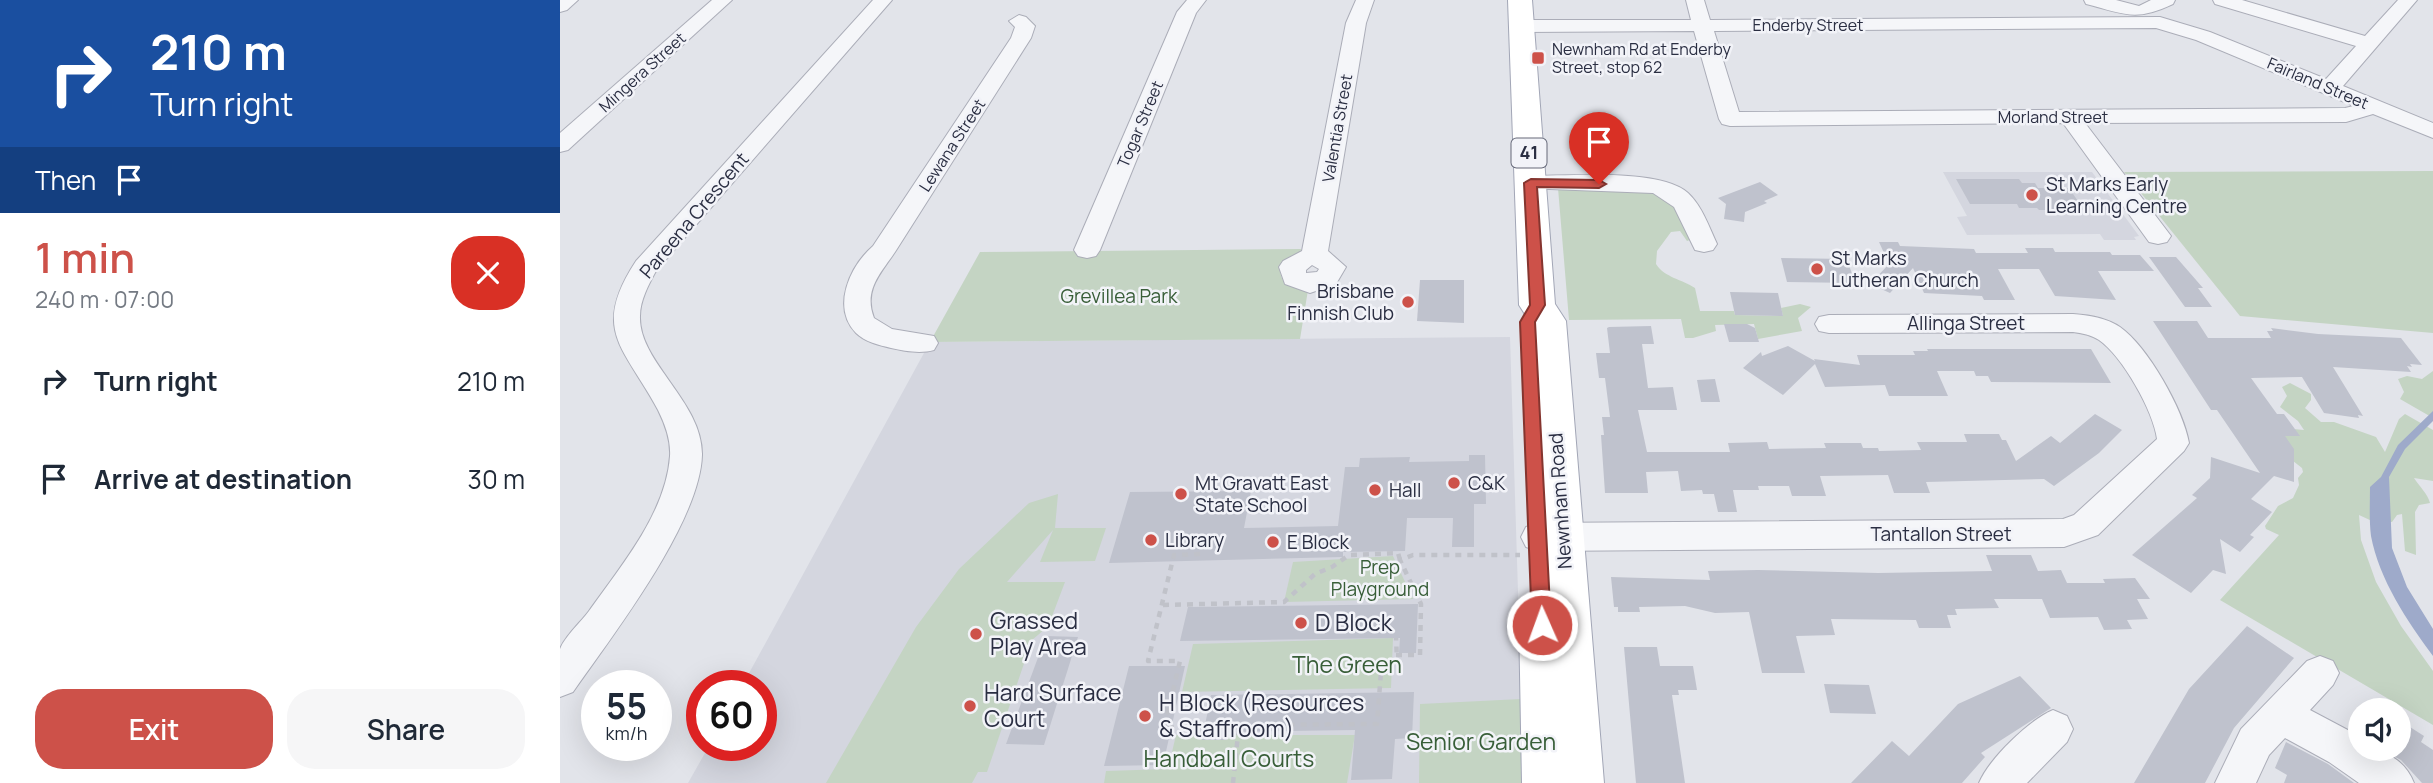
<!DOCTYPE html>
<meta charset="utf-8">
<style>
:root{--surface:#fff;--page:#f6f6f7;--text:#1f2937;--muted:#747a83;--accent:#cd5149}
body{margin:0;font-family:Manrope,sans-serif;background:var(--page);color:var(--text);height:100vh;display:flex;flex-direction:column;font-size:26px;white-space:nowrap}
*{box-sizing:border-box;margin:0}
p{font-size:23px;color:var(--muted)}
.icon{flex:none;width:38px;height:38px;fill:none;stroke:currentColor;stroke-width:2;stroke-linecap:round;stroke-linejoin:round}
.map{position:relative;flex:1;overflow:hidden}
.details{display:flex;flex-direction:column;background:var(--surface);width:560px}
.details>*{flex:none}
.top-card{background:#1a4fa0;color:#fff;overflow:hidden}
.tools{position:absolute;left:1788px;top:698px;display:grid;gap:14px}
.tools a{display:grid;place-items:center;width:63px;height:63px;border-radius:50%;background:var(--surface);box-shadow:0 7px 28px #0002;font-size:35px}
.speed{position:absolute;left:21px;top:670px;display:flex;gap:14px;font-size:35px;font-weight:700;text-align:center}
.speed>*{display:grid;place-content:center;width:91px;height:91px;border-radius:50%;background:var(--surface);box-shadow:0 7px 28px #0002;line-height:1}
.speed small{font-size:18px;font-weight:400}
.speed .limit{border:10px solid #d22;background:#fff;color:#111}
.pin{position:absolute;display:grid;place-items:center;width:60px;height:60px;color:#fff;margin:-72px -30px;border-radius:50% 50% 50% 0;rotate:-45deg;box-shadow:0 0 7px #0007}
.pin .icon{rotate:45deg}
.me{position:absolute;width:77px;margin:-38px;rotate:358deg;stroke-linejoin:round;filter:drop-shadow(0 0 5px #0008)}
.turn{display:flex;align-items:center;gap:24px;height:147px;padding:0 35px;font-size:32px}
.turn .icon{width:91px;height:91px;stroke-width:2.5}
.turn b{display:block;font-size:49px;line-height:60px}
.then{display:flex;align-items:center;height:66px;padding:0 35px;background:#0003;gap:14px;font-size:26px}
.round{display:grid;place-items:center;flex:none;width:74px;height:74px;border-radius:28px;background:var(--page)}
.overview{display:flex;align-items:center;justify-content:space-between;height:119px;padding:0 35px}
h1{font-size:42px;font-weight:600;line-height:52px;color:var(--accent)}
.action{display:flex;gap:14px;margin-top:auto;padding:14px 35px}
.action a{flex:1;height:80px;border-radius:28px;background:var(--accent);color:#fff;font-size:28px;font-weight:600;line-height:80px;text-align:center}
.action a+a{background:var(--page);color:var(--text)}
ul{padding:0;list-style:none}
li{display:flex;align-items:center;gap:21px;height:98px;padding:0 35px}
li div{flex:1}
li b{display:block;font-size:26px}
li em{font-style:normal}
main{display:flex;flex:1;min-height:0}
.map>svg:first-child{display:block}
</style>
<main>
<section class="details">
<div class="top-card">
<div class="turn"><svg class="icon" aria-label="right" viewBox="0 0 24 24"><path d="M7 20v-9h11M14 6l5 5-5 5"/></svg><div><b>210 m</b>Turn right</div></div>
<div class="then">Then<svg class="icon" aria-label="arrive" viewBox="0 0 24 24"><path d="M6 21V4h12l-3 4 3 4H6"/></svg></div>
</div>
<div class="overview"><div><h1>1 min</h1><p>240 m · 07:00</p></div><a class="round" style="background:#d93025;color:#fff"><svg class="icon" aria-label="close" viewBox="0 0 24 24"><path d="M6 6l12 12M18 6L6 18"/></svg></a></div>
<ul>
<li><svg class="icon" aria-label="right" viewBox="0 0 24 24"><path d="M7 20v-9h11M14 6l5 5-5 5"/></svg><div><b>Turn right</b></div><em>210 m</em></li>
<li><svg class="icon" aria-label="arrive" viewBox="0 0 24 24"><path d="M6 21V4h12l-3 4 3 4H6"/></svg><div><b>Arrive at destination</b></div><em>30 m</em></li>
</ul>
<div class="action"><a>Exit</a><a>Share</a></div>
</section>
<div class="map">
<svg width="1873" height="783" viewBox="0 0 1873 783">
<rect width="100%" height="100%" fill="#e2e4ea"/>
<g fill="#d4d6df">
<polygon points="1383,172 1532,172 1579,236 1574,237 1576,240 1544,240 1540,234 1407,235 1397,217 1407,216"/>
<polygon points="950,337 964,783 128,783 149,746 201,746 201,686 182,686 370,342"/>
</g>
<g fill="#c4d4c3">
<polygon points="1873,171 1873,333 1680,316 1564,172"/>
<path d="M998,188L1086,189L1107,195L1133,239L1127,241L1120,231L1111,232L1097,251L1096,264C1105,278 1122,279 1135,288L1140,311H1174L1175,315L1223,316L1221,308L1240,304L1251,307L1238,318L1242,331L1198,339L1194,324L1155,325L1156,331L1133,338H1125L1121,319L1009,320Z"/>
<path d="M741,249L740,253L726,260L720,270C721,286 735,289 748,290L740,339L370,342L420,252Z"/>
<polygon points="1873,371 1873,418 1840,399 1844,392 1838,379 1847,376 1862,379"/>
<path d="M1730,383L1751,394V400L1745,408L1761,422H1774L1816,437L1825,452L1839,419L1845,414L1873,430V481L1854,478C1859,486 1868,494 1870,503L1859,505L1855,512L1856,555L1845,551L1842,514L1837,515L1832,522L1812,521L1799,515L1801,540L1816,582L1841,626L1873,671V725L1660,600L1719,535L1706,529L1705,526L1718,506L1733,498L1739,485L1738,478L1743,472L1742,468L1710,443L1733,429L1744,430L1738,421L1720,407L1727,396L1722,387Z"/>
<polygon points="498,494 495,528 546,528 535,561 480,562 493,530 447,582 505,582 491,619 497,619 472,640 427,772 418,772 412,783 266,783 356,627 399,569 469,503"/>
<polygon points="833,556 853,599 724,602 733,562"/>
<polygon points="833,638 831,688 622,692 633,644"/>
<polygon points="961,699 965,783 859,783 860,704"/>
<polygon points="616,735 795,735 787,783 544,783 546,771 608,769"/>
</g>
<path fill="#9eaaca" d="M1873,411V421L1845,449L1829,477L1832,548L1847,587L1873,629V656C1847,621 1819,579 1811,536C1809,520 1810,503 1810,487L1821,477L1838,445Z"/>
<g fill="#bfc2cd">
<polygon points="1396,179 1459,179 1462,183 1475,183 1478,188 1509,188 1524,210 1479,210 1477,208 1459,208 1457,204 1410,204"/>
<polygon points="1200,182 1218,195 1204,201 1207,203 1185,212 1184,222 1164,219 1166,204 1158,198"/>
<polygon points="1319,242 1338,242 1340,246 1414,249 1416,253 1468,253 1465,248 1493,248 1495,252 1550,252 1552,255 1580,255 1594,271 1538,271 1556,300 1495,296 1479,269 1438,269 1455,300 1424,300 1422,296 1364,293 1353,268 1330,293 1310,284 1329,264"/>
<polygon points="1589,257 1616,257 1643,288 1638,288 1652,307 1625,307"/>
<polygon points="1221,258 1287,259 1295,283 1227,282"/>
<polygon points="860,280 904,280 904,323 857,321"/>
<polygon points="1170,292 1218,293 1223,316 1175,315"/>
<polygon points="1593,321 1637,321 1648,338 1711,338 1707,331 1713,331 1711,328 1758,334 1841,338 1862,365 1850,364 1852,367 1847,366 1851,372 1773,367 1803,416 1798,415 1799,418 1764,413 1742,377 1691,378 1717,414 1724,414 1740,436 1725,436 1734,449 1734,482 1714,476 1691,499 1712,512 1690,535 1694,537 1680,552 1660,539 1666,574 1653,570 1631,593 1572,555 1637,498 1632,495 1650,478 1651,457 1700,473 1657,410 1651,410"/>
<polygon points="1187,324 1195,328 1199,342 1169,342 1164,324"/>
<polygon points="1091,326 1094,344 1082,344 1088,388 1113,387 1117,410 1078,410 1087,452 1170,452 1168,443 1207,442 1209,449 1266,448 1264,443 1301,443 1303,448 1318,448 1319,451 1361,450 1357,442 1407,442 1404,434 1439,434 1442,440 1446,440 1456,461 1491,436 1500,443 1535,414 1562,430 1539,453 1494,486 1484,479 1366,482 1370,493 1334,493 1328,475 1260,476 1266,496 1232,496 1229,486 1198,486 1199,490 1173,490 1177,512 1158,512 1154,494 1143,494 1142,490 1121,491 1118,471 1086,472 1088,493 1045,493 1041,435 1044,435 1042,417 1050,417 1045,378 1039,378 1036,353 1050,353 1047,328 1049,327"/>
<polygon points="1228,346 1255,361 1254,359 1300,365 1297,355 1355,355 1353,351 1368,351 1367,349 1531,349 1551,383 1431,382 1428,376 1416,376 1414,371 1377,371 1388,396 1329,396 1325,385 1265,387 1255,364 1223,395 1183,368 1201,352 1202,356"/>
<polygon points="1155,379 1160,402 1141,402 1137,380"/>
<polygon points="909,455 925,455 926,504 914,504 914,547 892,547 893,518 847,518 845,551 783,552 783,557 549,563 570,492 691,491 684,528 778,526 785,467 799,467 800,458 850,457 849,462 909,461"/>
<polygon points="1426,555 1471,555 1478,571 1501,570 1507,583 1545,583 1543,579 1575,578 1590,599 1577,599 1588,619 1567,620 1572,629 1544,630 1538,617 1490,618 1482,599 1434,599 1439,608 1395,609 1397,615 1387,615 1391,628 1359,628 1356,620 1271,619 1275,635 1236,636 1245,673 1202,673 1189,612 1155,613 1125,606 1079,607 1080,612 1058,612 1058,607 1054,607 1051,577 1150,580 1148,571 1198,570 1318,573 1432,571"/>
<polygon points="858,604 856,653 839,653 840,638 620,641 628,607"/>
<polygon points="1687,626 1734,658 1674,728 1645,783 1574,783 1629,689"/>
<polygon points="486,636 518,637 484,745 446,744"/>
<polygon points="1064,647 1097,647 1100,666 1133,666 1137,690 1118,690 1119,695 1112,695 1125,783 1076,783"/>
<polygon points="569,666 625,666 603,765 544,766"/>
<polygon points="1460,676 1491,708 1421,753 1425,757 1402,783 1291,783 1332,741 1349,756 1398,704"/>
<polygon points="1264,684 1309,685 1316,714 1270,713"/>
<polygon points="854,692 852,738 835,739 832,779 791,780 795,730 668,732 667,740 642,740 651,695"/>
<polygon points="1839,720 1864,736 1861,742 1873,750 1873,783 1862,783 1841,760 1820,749 1839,749"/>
<polygon points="1726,742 1768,764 1794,783 1724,783 1727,775 1715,768"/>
</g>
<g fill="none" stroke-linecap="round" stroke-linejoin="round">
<defs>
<g id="minor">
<polygon points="0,0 18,0 7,10 0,12"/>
<polygon points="152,0 172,0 8,150 0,152 0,133"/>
<path d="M313,0H332L96,271C89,284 80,300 80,316C78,362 143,402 142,455C140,523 52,636 13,692L0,697C0,684 0,662 0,649C5,636 21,622 29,611C61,566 106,513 110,456C111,440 105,424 98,410C65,348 30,331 76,261Z"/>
<polygon points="627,0 646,0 636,13 540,250 536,256 527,258 518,256 514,250 617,12"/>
<path d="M796,0H814L806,23L768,251L786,267L776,284L750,293L725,284L719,267L723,261L742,251L786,23ZM752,265L759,269L757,272L746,273V270Z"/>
<path d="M1126,0H1144L1150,20L1600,17L1650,32L1766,79L1796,46L1655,4L1653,0H1682L1805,36L1838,0H1857L1783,86L1873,123V138L1813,114L1786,122L1525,123L1611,236L1607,242L1598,244L1589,242L1503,123L1170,126L1162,124L1159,119L1134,31L961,32L951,26L961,20H1131ZM1596,28L1636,40L1794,106L1785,108L1179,112L1154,31Z"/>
<path d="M1524,0H1556L1579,6L1591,0H1615L1613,4C1575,22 1565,14 1526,4Z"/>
<path d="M459,15L466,17L475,26L471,38L335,252C321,273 303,290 314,318L332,329L374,336L378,343L374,350C360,354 345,351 331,348C319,345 305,342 296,333C271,307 290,266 313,246L451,38L455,27L449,21Z"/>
<path d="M970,176C1007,176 1101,168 1128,193C1142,206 1149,227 1157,244L1153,250L1144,252L1135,250L1114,207L1093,193L962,188L958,183L962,178Z"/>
<path d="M1513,314C1528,315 1547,318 1560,327C1588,347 1623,409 1629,443L1624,451L1538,535L1504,547L978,551L966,547L961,537L966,527L978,523L1503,519L1514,515L1597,439C1593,411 1563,357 1539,340C1531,335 1522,333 1513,332L1269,333L1259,331L1255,324L1259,317L1269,315Z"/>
<path d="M1760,656L1773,661L1779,673L1773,685L1750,710L1801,737V749C1825,749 1845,760 1854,783H1799L1769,762L1725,738L1709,755L1696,783H1655L1681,729L1747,661Z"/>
<path d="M1493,710L1507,716L1513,729L1507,742L1467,783H1419C1429,759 1469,720 1493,710Z"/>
</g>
<polygon id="major" points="948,0 972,0 995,304 1006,321 1044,783 962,783 959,619 965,605 983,599 970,322 959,305"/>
</defs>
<use href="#minor" stroke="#abadb8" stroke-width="2"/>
<use href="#major" stroke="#a2a6b6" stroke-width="2"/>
<g stroke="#c0c2c9" stroke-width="4.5" stroke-dasharray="6 6" stroke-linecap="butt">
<polyline points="640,554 614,555 588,661 620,661 604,728 679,725"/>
<polyline points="603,605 724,602 755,574 772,567 789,555 838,553 840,560"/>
<polyline points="836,655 860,655 861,604 840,560 853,555 960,555"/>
<polyline points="673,783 679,725 817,724 821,672 837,660 836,638"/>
</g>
<use href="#minor" fill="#f5f6f9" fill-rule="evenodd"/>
<use href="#major" fill="#fff" fill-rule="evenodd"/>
</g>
<polygon fill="#cd5149" stroke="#85352f" stroke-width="2" points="971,179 1039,180 1046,184 1039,188 977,187 985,305 975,322 991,625 989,631 982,633 975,631 972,625 960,322 970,305 964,183"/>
<g fill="#cd5149" stroke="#f2f3f8" stroke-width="2.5">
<rect x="971" y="51" width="14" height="14" rx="3.5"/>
<circle cx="1472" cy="195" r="7"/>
<circle cx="1257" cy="269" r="7"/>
<circle cx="848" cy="302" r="7"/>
<circle cx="894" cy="483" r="7"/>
<circle cx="815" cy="490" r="7"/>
<circle cx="621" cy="494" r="7"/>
<circle cx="591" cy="540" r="7"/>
<circle cx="713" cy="542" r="7"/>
<circle cx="741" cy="623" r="7"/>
<circle cx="416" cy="634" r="7"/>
<circle cx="410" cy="706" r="7"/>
<circle cx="585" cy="716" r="7"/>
</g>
<g text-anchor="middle" stroke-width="5" stroke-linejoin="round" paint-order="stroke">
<g font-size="16" fill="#2a2e42" stroke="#f2f3f8">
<text x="1248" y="31">Enderby Street</text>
<text transform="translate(82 72) rotate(-42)" y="6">Mingera Street</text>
<text transform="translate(1758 83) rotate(23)" y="6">Fairland Street</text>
<text x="1493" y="123">Morland Street</text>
<text transform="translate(580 124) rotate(-67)" y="6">Togar Street</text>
<text transform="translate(777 128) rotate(-80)" y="6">Valentia Street</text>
<text transform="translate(392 145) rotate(-57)" y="6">Lewana Street</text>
</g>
<g font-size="16" fill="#2a2e42" stroke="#f2f3f8" text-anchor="start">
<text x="992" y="55">Newnham Rd at Enderby<tspan x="992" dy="18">Street, stop 62</tspan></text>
</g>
<rect fill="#f2f3f8" stroke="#666979" stroke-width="2" x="951.5" y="138.5" width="35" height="29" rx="5"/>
<g font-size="18" font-weight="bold" fill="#2a2e42">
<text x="969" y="159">41</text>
</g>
<g font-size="19" fill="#2a2e42" stroke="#f2f3f8" text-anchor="start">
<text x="1486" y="191">St Marks Early<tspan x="1486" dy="22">Learning Centre</tspan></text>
<text x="1271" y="265">St Marks<tspan x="1271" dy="22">Lutheran Church</tspan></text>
<text x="834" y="298" text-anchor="end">Brisbane<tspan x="834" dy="22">Finnish Club</tspan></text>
<text x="635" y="490">Mt Gravatt East<tspan x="635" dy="22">State School</tspan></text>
<text x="908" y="490">C&amp;K</text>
<text x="829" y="497">Hall</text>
<text x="605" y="547">Library</text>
<text x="727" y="549">E Block</text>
</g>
<g font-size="19" fill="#2a2e42" stroke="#f2f3f8">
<text transform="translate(134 215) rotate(-50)" y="7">Pareena Crescent</text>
<text x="1406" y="330">Allinga Street</text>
<text transform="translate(1000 501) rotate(-94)" y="7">Newnham Road</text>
<text x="1381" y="541">Tantallon Street</text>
</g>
<g font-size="19" fill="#385e38" stroke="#f2f3f8">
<text x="559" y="303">Grevillea Park</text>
<text x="820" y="574">Prep<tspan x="820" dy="22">Playground</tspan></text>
</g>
<g font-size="23" fill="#2a2e42" stroke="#f2f3f8" text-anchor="start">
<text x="430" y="629">Grassed<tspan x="430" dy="26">Play Area</tspan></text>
<text x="755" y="631">D Block</text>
<text x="424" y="701">Hard Surface<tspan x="424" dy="26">Court</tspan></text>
<text x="599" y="711">H Block (Resources<tspan x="599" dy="26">&amp; Staffroom)</tspan></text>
</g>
<g font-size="23" fill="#385e38" stroke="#f2f3f8">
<text x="787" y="673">The Green</text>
<text x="921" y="750">Senior Garden</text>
<text x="669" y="767">Handball Courts</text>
</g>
</g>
</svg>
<div class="tools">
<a><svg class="icon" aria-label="sound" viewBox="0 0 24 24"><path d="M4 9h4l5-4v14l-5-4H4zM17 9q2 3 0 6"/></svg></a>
</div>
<div class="speed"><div>55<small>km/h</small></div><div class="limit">60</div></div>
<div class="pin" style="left:1039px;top:184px;background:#d93025"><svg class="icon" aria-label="arrive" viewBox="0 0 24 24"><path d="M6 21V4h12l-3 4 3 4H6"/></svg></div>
<svg class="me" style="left:982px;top:625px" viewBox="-20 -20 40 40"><circle r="17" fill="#cd5149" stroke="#fff" stroke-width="3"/><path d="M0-11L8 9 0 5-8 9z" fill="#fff"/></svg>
</div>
</main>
